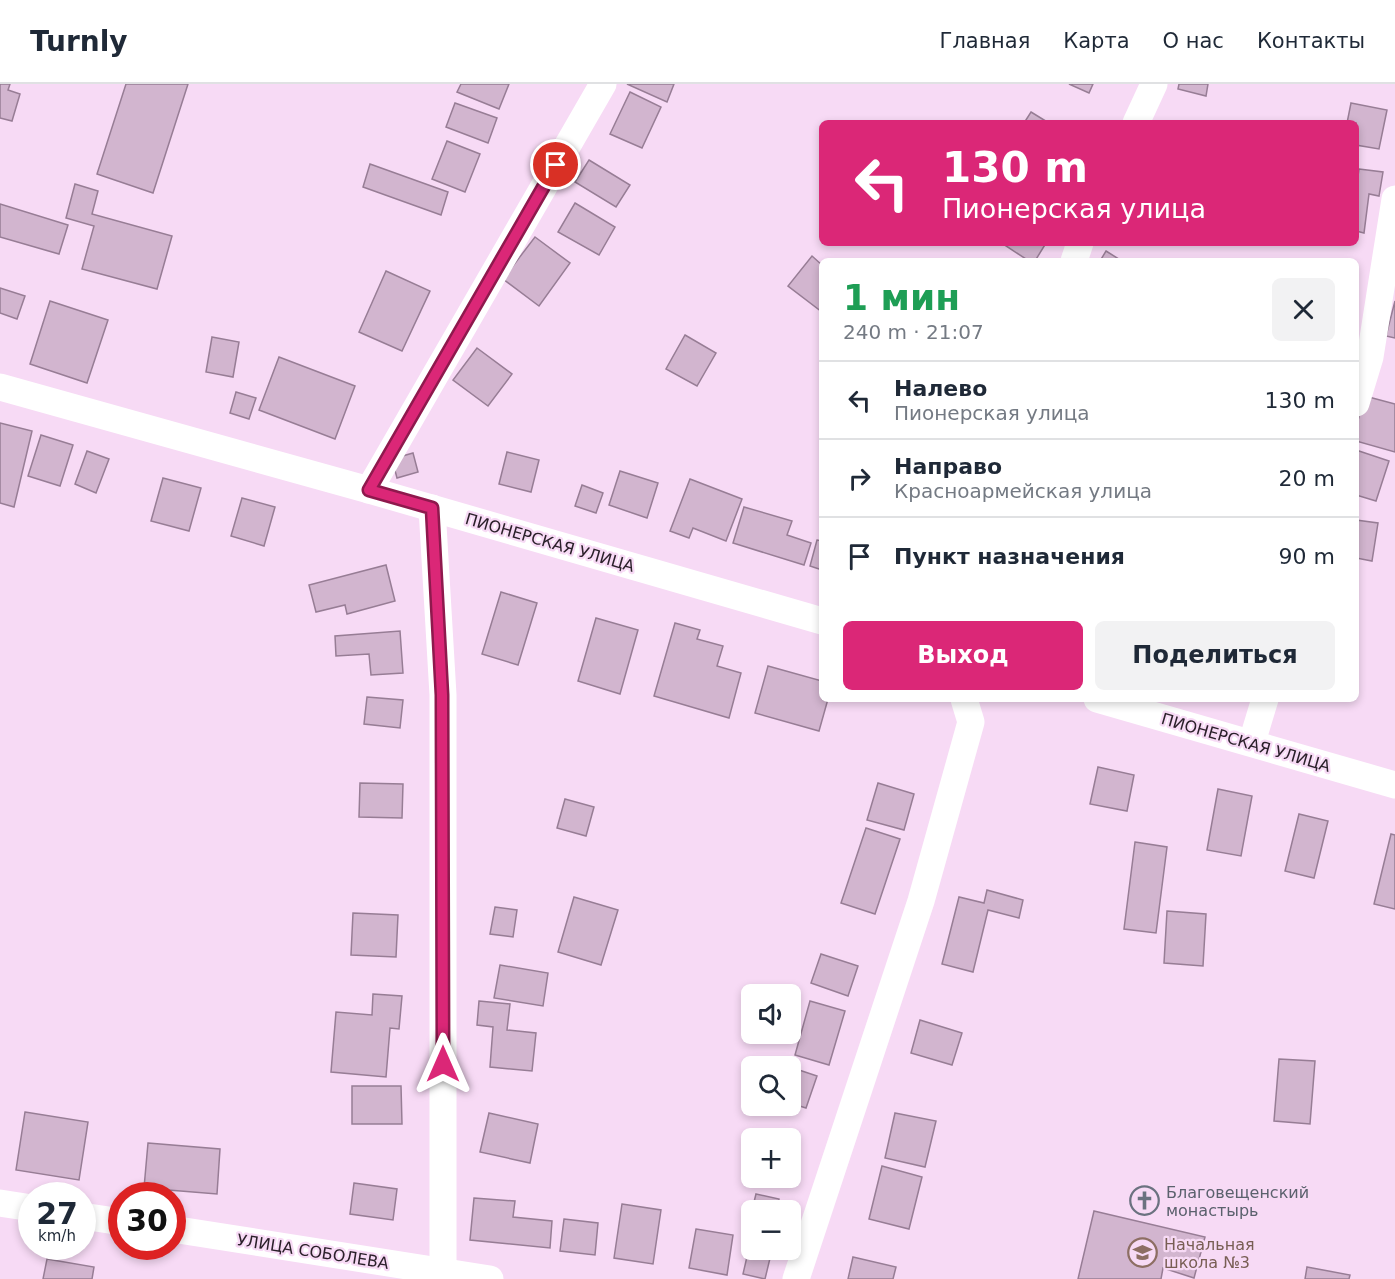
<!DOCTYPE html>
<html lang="ru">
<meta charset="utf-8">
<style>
:root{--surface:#fff;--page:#f2f2f3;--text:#1f2937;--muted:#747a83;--line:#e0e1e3;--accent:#db2777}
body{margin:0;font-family:"DejaVu Sans",sans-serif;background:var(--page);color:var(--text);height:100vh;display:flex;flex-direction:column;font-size:22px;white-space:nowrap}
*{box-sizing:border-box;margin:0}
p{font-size:20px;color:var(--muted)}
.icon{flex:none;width:33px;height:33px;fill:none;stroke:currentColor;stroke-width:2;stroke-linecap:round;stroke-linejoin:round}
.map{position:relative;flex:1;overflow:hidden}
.drawer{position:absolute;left:819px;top:174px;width:540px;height:444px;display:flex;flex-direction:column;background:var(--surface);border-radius:9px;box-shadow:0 3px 9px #0003}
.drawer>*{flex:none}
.guide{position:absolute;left:819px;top:36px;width:540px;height:126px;border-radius:9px;box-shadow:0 3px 9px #0003;background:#db2777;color:#fff;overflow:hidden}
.tools{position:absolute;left:741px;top:900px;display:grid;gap:12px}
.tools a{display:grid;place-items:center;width:60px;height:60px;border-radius:9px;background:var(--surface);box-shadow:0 3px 9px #0003;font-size:30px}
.speed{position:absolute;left:18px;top:1098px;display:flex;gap:12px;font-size:30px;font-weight:700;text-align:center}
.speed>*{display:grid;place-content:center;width:78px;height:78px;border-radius:50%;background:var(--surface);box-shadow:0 3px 9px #0003;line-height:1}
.speed small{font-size:15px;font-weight:400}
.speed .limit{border:9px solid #d22;background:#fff;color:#111}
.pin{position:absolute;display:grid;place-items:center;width:51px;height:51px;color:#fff;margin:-26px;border:3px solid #fff;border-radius:50%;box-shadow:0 2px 6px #0007}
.me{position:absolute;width:66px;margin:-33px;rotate:0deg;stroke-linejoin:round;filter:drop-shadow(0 0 4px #0008)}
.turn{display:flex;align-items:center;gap:21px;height:126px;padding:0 24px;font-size:27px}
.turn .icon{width:78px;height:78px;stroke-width:2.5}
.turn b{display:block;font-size:42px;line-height:51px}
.round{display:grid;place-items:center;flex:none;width:63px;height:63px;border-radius:9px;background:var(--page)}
.summary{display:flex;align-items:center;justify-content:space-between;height:102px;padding:0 24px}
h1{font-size:36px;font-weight:700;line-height:45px;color:#1e9e55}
.primary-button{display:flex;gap:12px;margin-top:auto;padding:12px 24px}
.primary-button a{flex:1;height:69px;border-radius:9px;background:var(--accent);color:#fff;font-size:24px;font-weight:700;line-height:69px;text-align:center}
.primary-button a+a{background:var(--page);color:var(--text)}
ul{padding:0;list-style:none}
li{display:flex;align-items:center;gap:18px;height:78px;padding:0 24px;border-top:2px solid var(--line)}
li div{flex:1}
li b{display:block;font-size:22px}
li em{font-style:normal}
header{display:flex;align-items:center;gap:36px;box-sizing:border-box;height:84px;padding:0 30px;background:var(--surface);border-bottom:2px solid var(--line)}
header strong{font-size:28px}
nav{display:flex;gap:33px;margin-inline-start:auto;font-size:21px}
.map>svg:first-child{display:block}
</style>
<header>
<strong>Turnly</strong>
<nav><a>Главная</a><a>Карта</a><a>О нас</a><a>Контакты</a></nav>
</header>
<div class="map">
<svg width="1395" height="1195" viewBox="0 0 1395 1195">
<rect width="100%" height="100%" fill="#f7daf5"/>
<g fill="#d2b5cf" stroke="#977d95" stroke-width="1.5">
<polygon points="0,0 10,0 8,6 20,10 12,37 0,34"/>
<polygon points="126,0 188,0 153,109 97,90"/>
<polygon points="461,0 509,0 499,25 457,8"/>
<polygon points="627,0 674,0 667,18"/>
<polygon points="1069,0 1093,0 1089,9"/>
<polygon points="1179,0 1208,0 1206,12 1178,5"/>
<polygon points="630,8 661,23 642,64 610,50"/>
<polygon points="455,19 497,34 488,59 446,43"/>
<polygon points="1351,19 1387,26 1379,65 1356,61 1356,39 1347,39"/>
<polygon points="1031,28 1049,39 1024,39"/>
<polygon points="447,57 480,70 465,108 432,95"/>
<polygon points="589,76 630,101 616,123 575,98"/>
<polygon points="370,80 448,108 441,131 363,103"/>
<polygon points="1359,85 1383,88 1379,112 1369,110 1364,149 1356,147 1356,106"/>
<polygon points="75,100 98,107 92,130 172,152 157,205 82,185 94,142 66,134"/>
<polygon points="575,119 615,143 599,171 558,148"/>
<polygon points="0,120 68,141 59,170 0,153"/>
<polygon points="535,153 570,179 539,222 503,195"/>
<polygon points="1046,159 1035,177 1029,177 1003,160"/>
<polygon points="1106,167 1122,177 1100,177"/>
<polygon points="812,172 822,181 822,228 788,202"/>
<polygon points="386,187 430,207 402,267 359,248"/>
<polygon points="0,204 25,212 17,235 0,229"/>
<polygon points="50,217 108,236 87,299 30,280"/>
<polygon points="1395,217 1395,254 1386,252"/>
<polygon points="685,251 716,269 697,302 666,285"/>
<polygon points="212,253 239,258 233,293 206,288"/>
<polygon points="477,264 512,290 488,322 453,296"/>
<polygon points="279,273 355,302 335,355 259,326"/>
<polygon points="236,308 256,314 249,335 230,329"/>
<polygon points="1365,312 1395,320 1395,368 1356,357 1356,343"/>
<polygon points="0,339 32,347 14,423 0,419"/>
<polygon points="41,351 73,361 60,402 28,392"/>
<polygon points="1356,366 1389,377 1376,417 1356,411"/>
<polygon points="87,367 109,375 96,409 75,400"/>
<polygon points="507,368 539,376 531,408 499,400"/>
<polygon points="413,369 418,388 397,394 392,375"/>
<polygon points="620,387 658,399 647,434 609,421"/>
<polygon points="163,394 201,404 189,447 151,437"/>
<polygon points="690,395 742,415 726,457 693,444 689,454 670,447"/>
<polygon points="582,401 603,409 596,429 575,422"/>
<polygon points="242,414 275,423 264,462 231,452"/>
<polygon points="744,423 792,437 787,451 811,459 804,481 733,459"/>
<polygon points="1356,436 1378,439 1372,477 1356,474"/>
<polygon points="817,456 822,457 822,486 810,482"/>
<polygon points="386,481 395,517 347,530 345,521 316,528 309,501"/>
<polygon points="501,508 537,519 518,581 482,570"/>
<polygon points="596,534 638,546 620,610 578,597"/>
<polygon points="675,539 700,546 697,555 723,562 717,582 741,589 729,634 654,612"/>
<polygon points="400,547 403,589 371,591 369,570 336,572 335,552"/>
<polygon points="768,582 822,597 822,615 828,615 819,647 755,629"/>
<polygon points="367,613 403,616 400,644 364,640"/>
<polygon points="1098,683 1134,691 1127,727 1090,720"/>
<polygon points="360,699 403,700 402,734 359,733"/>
<polygon points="878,699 914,710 904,746 867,736"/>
<polygon points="1218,705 1252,712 1241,772 1207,766"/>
<polygon points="565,715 594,723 586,752 557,744"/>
<polygon points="1299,730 1328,737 1314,794 1285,787"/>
<polygon points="866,744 900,755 875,830 841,819"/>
<polygon points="1391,750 1395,751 1395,825 1374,820"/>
<polygon points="1135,758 1167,763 1156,849 1124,845"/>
<polygon points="987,806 1023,816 1019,834 988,826 973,888 942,880 959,813 984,819"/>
<polygon points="574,813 618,826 601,881 558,868"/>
<polygon points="495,823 517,826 513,853 490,850"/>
<polygon points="1167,827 1206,830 1203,882 1164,879"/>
<polygon points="353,829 398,831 396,873 351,871"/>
<polygon points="821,870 858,882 848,912 811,899"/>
<polygon points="500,881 548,889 543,922 494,914"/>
<polygon points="373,910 402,912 399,945 390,944 386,993 331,988 336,928 372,931"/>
<polygon points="479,917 510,920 507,946 536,949 532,987 490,983 493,943 477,941"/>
<polygon points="810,917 845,927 829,981 795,971"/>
<polygon points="920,936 962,949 952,981 911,969"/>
<polygon points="764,974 788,982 762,982"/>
<polygon points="1279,975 1315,977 1310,1040 1274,1037"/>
<polygon points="790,983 817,992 806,1024 790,1019"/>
<polygon points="352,1002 401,1002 402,1040 352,1040"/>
<polygon points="25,1028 88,1038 79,1096 16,1086"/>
<polygon points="489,1029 538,1040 530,1079 480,1068"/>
<polygon points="895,1029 936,1037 925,1083 885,1074"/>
<polygon points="148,1059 220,1065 217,1110 144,1104"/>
<polygon points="882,1082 922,1093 909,1145 869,1135"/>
<polygon points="354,1099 397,1105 393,1136 350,1130"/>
<polygon points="756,1110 779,1115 777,1126 752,1126"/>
<polygon points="474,1114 515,1117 513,1133 552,1137 550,1164 470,1156"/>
<polygon points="622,1120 661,1126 653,1180 614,1174"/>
<polygon points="1094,1127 1205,1153 1194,1194 1163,1184 1161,1195 1078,1195"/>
<polygon points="564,1135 598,1139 595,1171 560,1167"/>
<polygon points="696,1145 733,1151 727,1191 689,1184"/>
<polygon points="752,1151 752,1166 772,1166 765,1195 743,1190"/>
<polygon points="853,1173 896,1183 893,1195 848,1195"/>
<polygon points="47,1175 94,1183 92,1195 43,1195"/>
<polygon points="1307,1183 1350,1191 1349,1195 1305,1195"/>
</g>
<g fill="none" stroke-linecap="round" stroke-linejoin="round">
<g stroke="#fff" stroke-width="27">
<polyline points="1136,39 1154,0"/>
<polyline points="1074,177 1080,159"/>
<polyline points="0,303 369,406 822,537"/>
<polyline points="1356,319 1370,273 1395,115"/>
<polyline points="369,406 603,0"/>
<polyline points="432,424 443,611 443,1187"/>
<polyline points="1097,615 1395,701"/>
<polyline points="1252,658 1265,615"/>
<polyline points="0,1119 32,1124"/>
<polyline points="82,1132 122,1138"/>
<polyline points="172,1145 490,1195"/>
<polyline points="796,1195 921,817 971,638 964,615"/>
</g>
</g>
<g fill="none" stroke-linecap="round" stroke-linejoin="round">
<defs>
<polyline id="route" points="443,980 442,611 432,424 369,406 556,81"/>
</defs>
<use href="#route" stroke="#8e194d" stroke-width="15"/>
<use href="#route" stroke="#db2777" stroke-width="10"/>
</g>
<defs>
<symbol id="church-ring" viewBox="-11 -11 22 22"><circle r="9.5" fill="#f7daf5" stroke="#6b7280" stroke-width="1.5"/><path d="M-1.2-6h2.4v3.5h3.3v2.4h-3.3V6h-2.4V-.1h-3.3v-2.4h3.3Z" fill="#6b7280"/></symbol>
<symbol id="school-ring" viewBox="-11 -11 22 22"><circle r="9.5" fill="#f7daf5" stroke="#8d6e63" stroke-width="1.5"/><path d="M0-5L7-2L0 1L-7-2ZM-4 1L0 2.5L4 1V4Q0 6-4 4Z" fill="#8d6e63"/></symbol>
</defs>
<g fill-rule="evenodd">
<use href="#church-ring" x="1128" y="1100" width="33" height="33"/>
<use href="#school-ring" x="1126" y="1152" width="33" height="33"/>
</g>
<g text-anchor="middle" stroke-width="4.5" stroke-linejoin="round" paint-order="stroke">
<g font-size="16" fill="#2b202a" stroke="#f7daf5">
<text transform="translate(550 458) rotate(16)" y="6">ПИОНЕРСКАЯ УЛИЦА</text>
<text transform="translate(1246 658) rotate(16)" y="6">ПИОНЕРСКАЯ УЛИЦА</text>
<text transform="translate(313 1167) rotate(9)" y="6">УЛИЦА СОБОЛЕВА</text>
</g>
<g font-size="16" fill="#5b616d" stroke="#f7daf5" text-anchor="start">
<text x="1166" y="1114">Благовещенский<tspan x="1166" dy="18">монастырь</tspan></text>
</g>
<g font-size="16" fill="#785e54" stroke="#f7daf5" text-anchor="start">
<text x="1164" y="1166">Начальная<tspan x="1164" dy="18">школа №3</tspan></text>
</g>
</g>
</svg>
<div class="tools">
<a><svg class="icon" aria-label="sound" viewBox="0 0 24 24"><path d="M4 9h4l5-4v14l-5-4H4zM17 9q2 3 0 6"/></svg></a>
<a><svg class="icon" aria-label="search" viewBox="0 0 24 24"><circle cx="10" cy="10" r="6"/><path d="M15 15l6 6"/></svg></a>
<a>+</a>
<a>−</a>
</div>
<div class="speed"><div>27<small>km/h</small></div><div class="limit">30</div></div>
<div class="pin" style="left:556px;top:81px;background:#d93025"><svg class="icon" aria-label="arrive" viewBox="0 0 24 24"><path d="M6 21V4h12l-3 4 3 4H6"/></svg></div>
<svg class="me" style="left:443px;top:980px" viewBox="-20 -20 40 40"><path d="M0-17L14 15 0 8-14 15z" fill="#db2777" stroke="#fff" stroke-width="4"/></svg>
<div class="guide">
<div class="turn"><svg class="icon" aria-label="left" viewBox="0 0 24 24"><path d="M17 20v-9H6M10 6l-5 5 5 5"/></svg><div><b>130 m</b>Пионерская улица</div></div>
</div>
<section class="drawer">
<div class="summary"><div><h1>1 мин</h1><p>240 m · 21:07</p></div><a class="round"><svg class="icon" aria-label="close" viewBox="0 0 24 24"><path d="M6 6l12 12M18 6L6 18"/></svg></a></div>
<ul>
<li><svg class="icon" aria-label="left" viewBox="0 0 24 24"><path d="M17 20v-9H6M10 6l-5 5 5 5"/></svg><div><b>Налево</b><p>Пионерская улица</p></div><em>130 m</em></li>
<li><svg class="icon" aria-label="right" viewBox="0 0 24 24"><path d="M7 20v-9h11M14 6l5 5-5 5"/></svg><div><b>Направо</b><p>Красноармейская улица</p></div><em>20 m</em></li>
<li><svg class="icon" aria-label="arrive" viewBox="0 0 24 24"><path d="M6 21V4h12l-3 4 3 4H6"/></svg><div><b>Пункт назначения</b></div><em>90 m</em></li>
</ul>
<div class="primary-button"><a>Выход</a><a>Поделиться</a></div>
</section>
</div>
